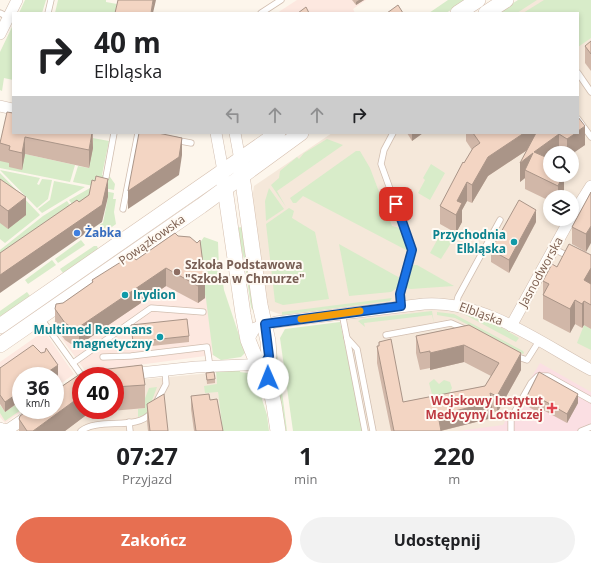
<!DOCTYPE html>
<html lang="pl">
<meta charset="utf-8">
<style>
:root{--surface:#fff;--page:#f2f2f2;--text:#202124;--muted:#757577;--accent:#e76f51}
body{margin:0;font-family:"Open Sans",sans-serif;background:var(--page);color:var(--text);height:100vh;display:flex;flex-direction:column;font-size:15px;white-space:nowrap}
*{box-sizing:border-box;margin:0}
p{font-size:13px;color:var(--muted)}
.icon{flex:none;width:22px;height:22px;fill:none;stroke:currentColor;stroke-width:2;stroke-linecap:round;stroke-linejoin:round}
.map{position:relative;height:431px;overflow:hidden}
.sheet{display:flex;flex-direction:column;background:var(--surface);flex:1}
.sheet>*{flex:none}
.guide{position:absolute;left:12px;top:12px;width:567px;height:122px;border-radius:0px;box-shadow:0 2px 6px #0003;background:#fff;color:var(--text);overflow:hidden}
.controls{position:absolute;left:543px;top:146px;display:grid;gap:8px}
.controls a{display:grid;place-items:center;width:36px;height:36px;border-radius:50%;background:var(--surface);box-shadow:0 2px 6px #0003;font-size:20px}
.speed{position:absolute;left:12px;top:367px;display:flex;gap:8px;font-size:20px;font-weight:700;text-align:center}
.speed>*{display:grid;place-content:center;width:52px;height:52px;border-radius:50%;background:var(--surface);box-shadow:0 2px 6px #0003;line-height:1}
.speed small{font-size:10px;font-weight:400}
.speed .limit{border:6px solid #d22;background:#fff;color:#111}
.pin{position:absolute;display:grid;place-items:center;width:34px;height:34px;color:#fff;margin:-17px;border-radius:8px;box-shadow:0 2px 6px #0006}
.me{position:absolute;width:44px;margin:-22px;rotate:359deg;stroke-linejoin:round;filter:drop-shadow(0 0 3px #0008)}
.turn{display:flex;align-items:center;gap:14px;height:84px;padding:0 16px;font-size:18px}
.turn .icon{width:52px;height:52px;stroke-width:2.5}
.turn b{display:block;font-size:28px;line-height:34px}
.lanes{display:flex;align-items:center;height:38px;padding:0 16px;background:#0003;justify-content:center;gap:20px;direction:ltr}
.lanes .off{opacity:.35}
.eta{display:flex;justify-content:space-evenly;align-items:center;height:68px;text-align:center}
.eta b{font-size:24px;font-weight:700;line-height:28px}
.primary-button{display:flex;gap:8px;margin-top:auto;padding:8px 16px}
.primary-button a{flex:1;height:46px;border-radius:24px;background:var(--accent);color:#fff;font-size:16px;font-weight:700;line-height:46px;text-align:center}
.primary-button a+a{background:var(--page);color:var(--text)}
.map>svg:first-child{display:block}
</style>
<div class="map">
<svg width="591" height="431" viewBox="0 0 591 431">
<rect width="100%" height="100%" fill="#fdf6ec"/>
<g fill="#f5e8da" fill-rule="evenodd">
<path d="M530,0H591V431H367L346,327L339,308L282,315L268,310L252,199L254,186L332,133H578V13H511ZM550,153H572V175H550ZM550,197H572V219H550Z"/>
<polygon points="211,373 216,375 223,431 15,431 55,410 115,410 115,382"/>
</g>
<g fill="#fde8e0">
<polygon points="297,0 366,0 353,9 355,13 277,13"/>
<polygon points="203,257 213,355 86,372 52,325 58,316"/>
<polygon points="40,334 47,335 74,374 55,388 55,376 21,376 21,410 23,410 5,423 0,417 0,362"/>
</g>
<polygon fill="#fbdfe3" points="540,363 591,392 591,431 458,431 503,425"/>
<g fill="#d8ecc9">
<polygon points="25,0 46,0 42,13 19,13"/>
<polygon points="58,0 106,0 106,2 117,4 115,13 55,13"/>
<polygon points="448,0 467,0 446,13 429,13"/>
<polygon points="518,0 537,0 517,13 497,13"/>
<polygon points="544,0 591,0 591,38 578,47 578,13 523,13"/>
<polygon points="13,25 13,80 4,78 2,91 0,90 0,52"/>
<polygon points="71,134 109,141 102,175 110,177 115,184 114,190 73,182 78,166 89,168"/>
<polygon points="327,139 343,145 277,191 286,207 271,185 279,178 280,171 297,157 299,159 304,153"/>
<polygon points="356,151 360,151 370,168 392,226 400,228 408,251 303,196 296,203 293,203 290,198"/>
<polygon points="25,154 75,165 70,182 0,168 0,161"/>
<polygon points="431,164 445,173 430,200 418,193 425,180 423,178"/>
<polygon points="0,170 40,178 37,184 39,185 42,179 52,180 48,199 37,208"/>
<polygon points="0,173 40,215 5,243 0,239"/>
<polygon points="54,181 85,187 42,213 38,209 50,200"/>
<polygon points="90,188 114,193 113,199 116,199 114,212 116,224 101,235 98,230 100,228 99,225 103,223 108,197 82,218 69,200"/>
<polygon points="269,188 284,209 266,221 265,201"/>
<polygon points="67,201 80,219 0,271 0,250 43,216"/>
<polygon points="289,208 294,211 292,218 315,232 329,299 283,305 275,302 266,224"/>
<polygon points="242,227 248,276 256,316 251,307 244,259 236,228"/>
<polygon points="441,233 453,240 441,259 430,253"/>
<polygon points="204,237 218,242 219,268 221,268 224,290 245,353 241,357 221,360 213,355 206,299 195,250"/>
<polygon points="81,240 85,245 58,263 55,259"/>
<polygon points="339,244 400,278 397,288 391,292 349,296"/>
<polygon points="94,246 97,246 98,249 63,273 60,269"/>
<polygon points="52,260 56,265 28,284 25,280"/>
<polygon points="413,265 417,265 454,286 411,289 406,288"/>
<polygon points="27,292 30,296 0,317 0,311"/>
<polygon points="392,298 390,301 282,315 282,312"/>
<polygon points="432,311 434,323 432,315 364,323 365,327 358,321 363,319"/>
<polygon points="437,312 454,314 523,351 524,353 523,354 455,318 437,315"/>
<polygon points="460,312 494,323 519,338 516,342"/>
<polygon points="340,322 363,431 293,431 280,338 285,329"/>
<polygon points="584,325 591,329 591,350 577,343"/>
<polygon points="272,344 276,345 287,431 283,431"/>
<polygon points="240,369 240,372 254,374 267,415 269,431 220,431 219,425 222,424 218,392 205,393 204,386 217,384 216,371"/>
<polygon points="434,379 439,384 444,380 450,382 452,388 449,394 433,398 429,383"/>
<polygon points="157,387 147,414 138,417 138,409 145,408 144,401 149,388"/>
<polygon points="21,401 21,410 5,421 0,413 0,405 5,412"/>
</g>
<g fill="none" stroke-linecap="round" stroke-linejoin="round">
<defs>
<g id="lane">
<polyline points="0,13 8,17"/>
<polyline points="48,13 51,0"/>
<polyline points="261,13 281,0"/>
<polyline points="578,73 591,92"/>
<polyline points="578,119 591,137"/>
<polyline points="393,133 384,150 381,164 412,250 400,295 401,306"/>
<polyline points="175,140 191,143"/>
<polyline points="106,177 114,133"/>
<polyline points="123,209 138,133"/>
<polyline points="554,249 570,257"/>
<polyline points="456,305 458,297 500,220"/>
<polyline points="342,313 365,431"/>
<polyline points="40,317 82,376"/>
<polyline points="386,335 451,323 467,330"/>
<polyline points="347,338 357,349 373,431"/>
<polyline points="515,356 527,360 539,341"/>
<polyline points="103,357 131,356 207,347 210,367"/>
<polyline points="73,363 151,308 203,312"/>
<polyline points="156,403 166,384 165,370"/>
<polyline points="129,422 130,431"/>
<path d="M81,431C99,417 137,431 151,413"/>
<polyline points="511,431 511,418 531,383 538,376 548,376 591,400"/>
<polyline points="581,431 591,427"/>
</g>
<g id="street">
<polyline points="0,34 17,0"/>
<polyline points="0,106 13,109"/>
<polyline points="216,133 223,171"/>
<polyline points="235,133 240,160"/>
<polyline points="572,216 591,186"/>
<polyline points="511,326 570,219"/>
<path d="M248,340L255,328L276,322L424,304C484,300 539,342 591,370"/>
<polyline points="111,376 196,367 265,364"/>
<polyline points="0,428 4,430 9,429 37,410"/>
</g>
<g id="secondary">
<polyline points="458,13 478,0"/>
<polyline points="486,13 506,0"/>
<polyline points="241,168 260,305 268,341 269,356 265,364 274,405 278,431"/>
<polyline points="224,182 243,314 248,340 254,355 258,361 265,364"/>
<polyline points="0,326 278,133"/>
<polyline points="0,345 201,206 301,133"/>
</g>
</defs>
<use href="#lane" stroke="#d1beb0" stroke-width="7"/>
<use href="#street" stroke="#d1beb0" stroke-width="12"/>
<use href="#secondary" stroke="#d6c0b0" stroke-width="16"/>
<use href="#lane" stroke="#fff" stroke-width="5.5"/>
<use href="#street" stroke="#fff" stroke-width="11"/>
<use href="#secondary" stroke="#fff" stroke-width="15"/>
</g>
<g fill="#d1b7a8" fill-rule="evenodd">
<polygon points="352,0 364,0 356,5"/>
<polygon points="591,41 591,71 585,63 585,46"/>
<polygon points="13,133 93,133 93,148 89,168 25,154 22,170 9,167 9,163 0,161 0,143"/>
<polygon points="407,133 423,133 412,141"/>
<polygon points="466,133 578,133 585,145 572,153 550,153 550,175 564,175 564,192 562,197 550,197 550,201 525,189 525,178 520,182 526,151 488,176 472,203 467,201 462,210 462,222 456,233 440,224 440,206 472,150 466,141"/>
<polygon points="0,179 26,215 8,229 0,223"/>
<polygon points="591,192 586,252 572,244 572,227"/>
<polygon points="536,222 509,273 491,262 491,250"/>
<polygon points="175,233 205,298 198,303 166,286 79,345 71,344 65,340 55,327 55,309 63,303 92,283 92,280 136,260"/>
<polygon points="591,255 591,329 584,325 582,328 575,324 570,333 543,319 543,281 557,267"/>
<polygon points="131,325 189,336 189,342 133,348"/>
<polygon points="469,325 521,370 497,413 492,410 492,418 441,431 391,431 377,363 377,346 379,346 379,342 403,402 485,386 491,376 464,362 430,370 430,368 420,370 416,353 416,336"/>
<path d="M142,365L145,385V408L89,413L65,431H19V419L20,416L28,410H55V391L83,372ZM81,376H115V410H81Z"/>
<polygon points="0,368 58,375 5,412 0,404"/>
<polygon points="206,373 215,379 215,383 207,384"/>
<polygon points="191,396 210,400 223,431 194,431 191,409"/>
<polygon points="527,396 578,403 567,423 543,410 541,414 527,406"/>
<polygon points="147,404 168,431 148,431 147,422"/>
</g>
<g fill="#aa9588">
<polygon points="153,0 156,0 153,13 151,13"/>
<polygon points="359,0 364,0 356,5 356,2"/>
<polygon points="585,126 585,145 572,154 572,153 567,153 567,139 576,133 578,133 578,131"/>
<polygon points="92,133 93,148 89,168 89,150"/>
<polygon points="412,133 423,133 412,141"/>
<polygon points="524,133 542,133 542,140 488,176 472,203 472,185 488,157"/>
<polygon points="559,134 559,152 550,153 550,159 534,152"/>
<polygon points="25,137 25,154 22,170 22,153"/>
<polygon points="182,138 182,155 179,175 128,209 128,191"/>
<polygon points="533,153 525,170 525,178 520,182 520,163"/>
<polygon points="563,175 564,175 564,192 562,197 558,197 558,186"/>
<polygon points="108,179 108,197 102,222 0,293 0,275"/>
<polygon points="467,182 467,201 462,210 462,222 456,233 456,215 457,201"/>
<polygon points="26,197 26,215 8,229 8,211"/>
<polygon points="536,210 536,222 509,273 509,260"/>
<polygon points="591,226 591,243 586,252 586,234"/>
<polygon points="166,268 166,286 79,345 79,327"/>
<polygon points="591,268 591,291 584,280"/>
<polygon points="205,280 205,298 198,303 198,286"/>
<polygon points="575,300 575,324 570,333 570,309"/>
<polygon points="584,301 584,325 582,328 582,304"/>
<polygon points="464,345 464,362 430,370 430,353"/>
<polygon points="521,353 521,370 497,413 497,396"/>
<polygon points="58,365 58,375 55,377 55,376 42,376"/>
<polygon points="21,391 21,400 5,412 5,402"/>
<polygon points="578,394 578,403 567,423 567,414"/>
<polygon points="81,396 81,410 89,410 89,413 65,431 33,431"/>
<polygon points="543,400 543,410 541,414 541,404"/>
<polygon points="492,402 492,418 440,431 438,415"/>
</g>
<g fill="#f3d5c3" stroke="#aa9588">
<polygon points="118,0 153,0 151,13 115,13"/>
<polygon points="398,5 403,13 387,13"/>
<polygon points="306,7 309,13 298,13"/>
<polygon points="591,41 591,54 585,46"/>
<polygon points="7,112 13,113 13,133 92,133 89,150 25,137 22,153 9,150 10,146 0,143"/>
<polygon points="578,117 585,126 578,131"/>
<polygon points="139,133 158,133 182,138 179,157 128,191"/>
<polygon points="473,133 524,133 488,157 472,185 467,182 457,201 462,203 456,215 440,206 463,162 464,163 473,148 480,143"/>
<polygon points="536,133 576,133 567,139 559,134 534,152 550,159 550,175 563,175 558,186 525,170 533,153 520,163"/>
<polygon points="96,176 108,179 102,205 0,275 0,253 77,200 79,202 89,195 92,180 95,181"/>
<polygon points="0,179 26,197 8,211 0,205"/>
<polygon points="591,192 591,226 586,234 572,227"/>
<polygon points="519,200 536,210 509,260 491,250"/>
<polygon points="175,233 178,236 190,237 197,243 200,240 205,280 198,286 166,268 79,327 71,327 65,323 55,309 56,304 63,303 93,282 92,280 132,255 136,260"/>
<polygon points="569,244 591,255 591,268 584,280 591,284 591,305 584,301 582,304 575,300 570,309 543,295 549,284 543,281 552,264 557,267"/>
<polygon points="187,319 189,336 133,342 131,325"/>
<polygon points="469,325 521,353 497,396 490,393 492,402 438,415 441,431 394,431 377,346 379,346 379,342 391,339 403,402 485,386 499,363 464,345 430,353 430,351 420,353 416,336"/>
<polygon points="33,345 41,353 45,352 46,348 58,365 42,376 21,376 21,391 5,402 0,395 0,368"/>
<polygon points="142,365 145,385 115,387 115,376 81,376 81,396 33,431 27,431 19,419 20,416 28,410 55,410 55,391 83,372"/>
<polygon points="214,372 215,379 207,380 206,373"/>
<polygon points="539,372 578,394 567,414 543,400 541,404 527,396"/>
<polygon points="164,394 168,431 150,431 147,404"/>
<polygon points="209,394 210,400 217,399 223,431 196,431 191,396"/>
</g>
<g fill="none" stroke-linecap="round" stroke-linejoin="round">
<defs>
<polyline id="route" points="268,378 265,364 269,356 265,324 401,306 400,294 412,250 396,204"/>
</defs>
<use href="#route" stroke="#114b97" stroke-width="10"/>
<use href="#route" stroke="#1a73e8" stroke-width="7"/>
<polyline stroke="#f59e0b" stroke-width="7" points="301,319 360,311"/>
</g>
<circle fill="#3f7fe0" stroke="#fffaf3" stroke-width="1.5" cx="77" cy="233" r="4"/>
<g fill="#0f9aa8" stroke="#fffaf3" stroke-width="1.5">
<circle cx="514" cy="242" r="4"/>
<circle cx="125" cy="295" r="4"/>
<circle cx="160" cy="337" r="4"/>
</g>
<circle fill="#8d6e63" stroke="#fffaf3" stroke-width="1.5" cx="177" cy="272" r="4"/>
<path fill="#e0444e" stroke="#fffaf3" stroke-width="1.5" d="M550 402h4v4h4v4h-4v4h-4v-4h-4v-4h4z"/>
<g text-anchor="middle" stroke-width="4" stroke-linejoin="round" paint-order="stroke">
<g font-size="12" font-weight="bold" fill="#366cbe" stroke="#fffaf3" text-anchor="start">
<text x="85" y="237">Żabka</text>
</g>
<g font-size="12" font-weight="bold" fill="#0d838f" stroke="#fffaf3" text-anchor="end">
<text x="506" y="239">Przychodnia<tspan x="506" dy="14">Elbląska</tspan></text>
<text x="133" y="299" text-anchor="start">Irydion</text>
<text x="152" y="334">Multimed Rezonans<tspan x="152" dy="14">magnetyczny</tspan></text>
</g>
<g font-size="12" fill="#7a5c4d" stroke="#fffaf3">
<text transform="translate(152 240) rotate(-35)" y="4">Powązkowska</text>
<text transform="translate(541 272) rotate(-61)" y="4">Jasnodworska</text>
<text transform="translate(481 314) rotate(20)" y="4">Elbląska</text>
</g>
<g font-size="12" font-weight="bold" fill="#785e54" stroke="#fffaf3" text-anchor="start">
<text x="185" y="269">Szkoła Podstawowa<tspan x="185" dy="14">"Szkoła w Chmurze"</tspan></text>
</g>
<g font-size="12" font-weight="bold" fill="#be3a42" stroke="#fffaf3" text-anchor="end">
<text x="543" y="405">Wojskowy Instytut<tspan x="543" dy="14">Medycyny Lotniczej</tspan></text>
</g>
</g>
</svg>
<div class="controls">
<a><svg class="icon" aria-label="search" viewBox="0 0 24 24"><circle cx="10" cy="10" r="6"/><path d="M15 15l6 6"/></svg></a>
<a><svg class="icon" aria-label="layers" viewBox="0 0 24 24"><path d="M12 4l9 5-9 5-9-5zM3 14l9 5 9-5"/></svg></a>
</div>
<div class="speed"><div>36<small>km/h</small></div><div class="limit">40</div></div>
<div class="pin" style="left:396px;top:204px;background:#d93025"><svg class="icon" aria-label="arrive" viewBox="0 0 24 24"><path d="M6 21V4h12l-3 4 3 4H6"/></svg></div>
<svg class="me" style="left:268px;top:378px" viewBox="-20 -20 40 40"><circle r="19" fill="#fff"/><path d="M0-13L10 11 0 6-10 11z" fill="#1a73e8"/></svg>
<div class="guide">
<div class="turn"><svg class="icon" aria-label="right" viewBox="0 0 24 24"><path d="M7 20v-9h11M14 6l5 5-5 5"/></svg><div><b>40 m</b>Elbląska</div></div>
<div class="lanes"><svg class="icon off" aria-label="left" viewBox="0 0 24 24"><path d="M17 20v-9H6M10 6l-5 5 5 5"/></svg><svg class="icon off" aria-label="ahead" viewBox="0 0 24 24"><path d="M12 20V5M6 11l6-6 6 6"/></svg><svg class="icon off" aria-label="ahead" viewBox="0 0 24 24"><path d="M12 20V5M6 11l6-6 6 6"/></svg><svg class="icon" aria-label="right" viewBox="0 0 24 24"><path d="M7 20v-9h11M14 6l5 5-5 5"/></svg></div>
</div>
</div>
<section class="sheet">
<div class="eta">
<div><b>07:27</b><p>Przyjazd</p></div>
<div><b>1</b><p>min</p></div>
<div><b>220</b><p>m</p></div>
</div>
<div class="primary-button"><a>Zakończ</a><a>Udostępnij</a></div>
</section>
